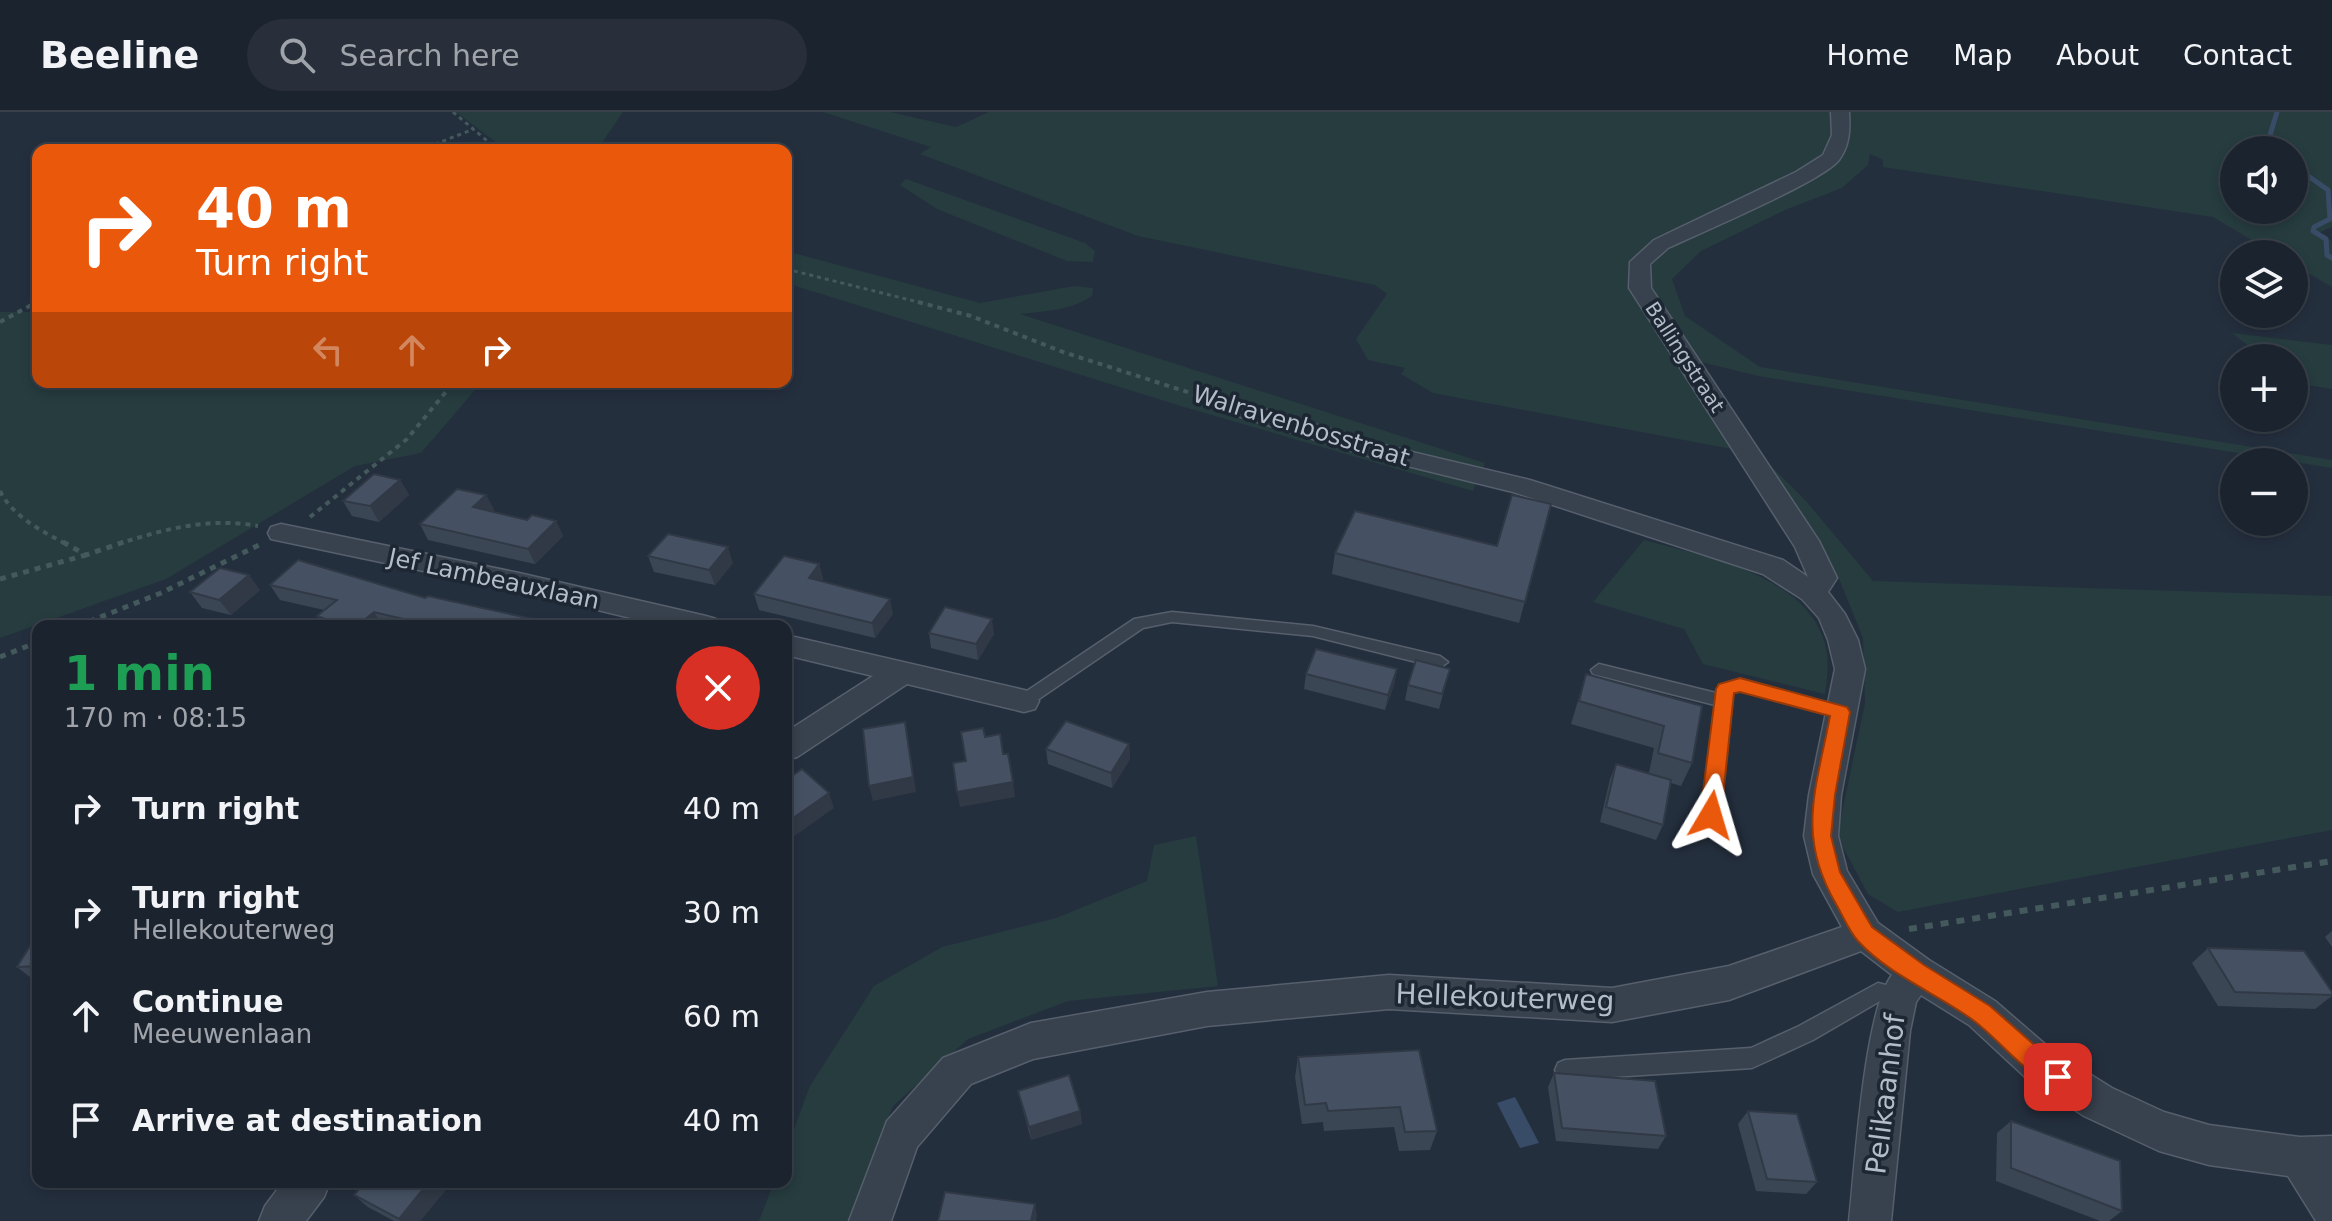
<!DOCTYPE html>
<meta charset="utf-8">
<style>
:root{--surface:#1b232e;--page:#282f3a;--text:#f1f3f6;--muted:#a0a4aa;--line:#39404a}
body{margin:0;font-family:"DejaVu Sans",sans-serif;background:var(--page);color:var(--text);height:100vh;display:flex;flex-direction:column;font-size:30px;white-space:nowrap}
*{box-sizing:border-box;margin:0}
p{font-size:26px;color:var(--muted)}
.icon{flex:none;width:44px;height:44px;fill:none;stroke:currentColor;stroke-width:2;stroke-linecap:round;stroke-linejoin:round}
.map{position:relative;flex:1;overflow:hidden}
.drawer{position:absolute;left:32px;top:508px;width:760px;height:568px;display:flex;flex-direction:column;background:var(--surface);border-radius:16px;box-shadow:0 4px 12px #0003,0 0 0 2px var(--line)}
.drawer>*{flex:none}
.banner{position:absolute;left:32px;top:32px;width:760px;height:244px;border-radius:16px;box-shadow:0 4px 12px #0003,0 0 0 2px var(--line);background:#ea580c;color:#fff;overflow:hidden}
.fabs{position:absolute;left:2220px;top:24px;display:grid;gap:16px}
.fabs a{display:grid;place-items:center;width:88px;height:88px;border-radius:50%;background:var(--surface);box-shadow:0 4px 12px #0003,0 0 0 2px var(--line);font-size:40px}
.pin{position:absolute;display:grid;place-items:center;width:68px;height:68px;color:#fff;margin:-34px;border-radius:16px;box-shadow:0 4px 12px #0006}
.me{position:absolute;width:88px;margin:-44px;rotate:7deg;stroke-linejoin:round;filter:drop-shadow(0 0 6px #0008)}
.turn{display:flex;align-items:center;gap:28px;height:168px;padding:0 32px;font-size:36px}
.turn .icon{width:104px;height:104px;stroke-width:2.5}
.turn b{display:block;font-size:56px;line-height:68px}
.lanes{display:flex;align-items:center;height:76px;padding:0 32px;background:#0003;justify-content:center;gap:40px;direction:ltr}
.lanes .off{opacity:.35}
.round{display:grid;place-items:center;flex:none;width:84px;height:84px;border-radius:42px;background:var(--page)}
.summary{display:flex;align-items:center;justify-content:space-between;height:136px;padding:0 32px}
h1{font-size:48px;font-weight:800;line-height:60px;color:#1e9e55}
ul{padding:0;list-style:none}
li{display:flex;align-items:center;gap:24px;height:104px;padding:0 32px}
li div{flex:1}
li b{display:block;font-size:30px}
li em{font-style:normal}
header{display:flex;align-items:center;gap:48px;box-sizing:border-box;height:112px;padding:0 40px;background:var(--surface);border-bottom:2px solid var(--line)}
header strong{font-size:38px}
nav{display:flex;gap:44px;margin-inline-start:auto;font-size:28px}
.search{width:560px;height:72px;background:var(--page);display:flex;align-items:center;gap:20px;box-sizing:border-box;padding:0 28px;border-radius:44px;color:var(--muted);font-size:30px}
.map>svg:first-child{display:block}
</style>
<header>
<strong>Beeline</strong>
<div class="search"><svg class="icon" aria-label="search" viewBox="0 0 24 24"><circle cx="10" cy="10" r="6"/><path d="M15 15l6 6"/></svg>Search here</div>
<nav><a>Home</a><a>Map</a><a>About</a><a>Contact</a></nav>
</header>
<div class="map">
<svg width="2332" height="1109" viewBox="0 0 2332 1109">
<rect width="100%" height="100%" fill="#242f3e"/>
<g fill="#263c3f" fill-rule="evenodd">
<polygon points="456,0 623,0 597,38 506,38"/>
<path d="M823,0H890L956,15L989,0H1830L1832,27L1844,0H2332V115L2318,121L2332,129V175L2294,153V142H2275L2213,105L1883,55V48L1870,42L1868,53L1842,76L1785,98L1701,139L1672,167L1685,204L1760,255L2332,348V356L1758,264L1701,250L1753,341L1433,281L1401,262L1405,256L1368,248L1356,227L1387,182L1375,173L1138,124L920,42L931,35ZM2234,38H2294V98H2234Z"/>
<polygon points="906,67 1085,131 1095,139 1093,150 1067,149 937,97 900,73"/>
<path d="M786,139L980,191L1074,174L1093,176L1092,184C1070,199 1045,199 1020,202L1485,351L1473,379L1184,295L786,171Z"/>
<polygon points="0,200 38,200 38,270 482,270 421,341 355,354 166,467 0,526"/>
<polygon points="2232,221 2332,233 2332,277 2295,271 2294,246 2264,246"/>
<polygon points="1760,343 1806,389 1873,469 2332,484 2332,718 1898,800 1868,782 1837,724 1865,591 1863,526 1840,469"/>
<path d="M1644,428C1705,445 1806,462 1825,532C1830,548 1827,566 1825,582L1703,552L1684,517L1593,490Z"/>
<polygon points="1196,724 1218,874 1068,889 968,927 893,994 848,1109 759,1109 774,1070 786,1070 786,1038 810,974 874,874 942,835 1056,806 1147,769 1154,733"/>
</g>
<polygon fill="#394c67" points="1515,985 1539,1031 1520,1036 1497,991"/>
<g fill="none" stroke-linecap="round" stroke-linejoin="round">
<g stroke="#394c67" stroke-width="5">
<polyline points="2277,0 2270,23 2280,38"/>
<polyline points="2294,54 2328,78 2330,107 2314,115 2313,119 2326,127 2327,143 2332,146"/>
</g>
<defs>
<g id="service">
<polygon points="1172,500 1313,514 1440,544 1448,550 1440,556 1313,524 1172,510 1143,516 1030,593 1018,593 1016,589 1018,585 1134,507"/>
<polygon points="1599,552 1716,581 1719,573 1740,567 1840,594 1846,596 1848,600 1846,604 1840,606 1740,579 1733,581 1720,703 1717,708 1711,710 1705,708 1702,703 1715,593 1593,562 1591,558"/>
<polygon points="1878,871 1905,878 1908,884 1905,890 1898,893 1880,889 1813,928 1752,956 1565,968 1558,965 1555,958 1558,951 1565,948 1751,936 1799,914"/>
</g>
<g id="minor">
<path d="M1831,0H1849C1850,17 1850,33 1839,48C1823,69 1700,121 1668,136L1650,152L1651,176L1819,429L1837,466L1828,480L1845,502L1858,528L1865,557L1841,683L1838,724L1847,759L1878,811L1929,848L1995,889L2053,939L2112,976L2164,1000L2209,1013L2300,1025L2332,1024V1109H2316L2288,1064L2209,1053L2159,1039L2084,1004L2025,965L1969,913L1921,883L1916,890L1910,919L1891,1109H1849C1855,1056 1864,899 1892,863L1861,839L1729,888L1612,910L1389,897L1207,914L1033,947L971,972L917,1035L891,1109H849L887,1009L943,946L1031,911L1207,880L1389,863L1612,876L1729,854L1842,815L1813,762L1804,724L1809,683L1835,557L1828,528L1819,506L1802,487L1763,462L1513,380L1375,346L1215,297L1211,292L1215,287L1223,285L1391,335L1530,368L1783,448L1808,465L1795,435L1629,176L1630,150L1654,128L1796,60L1823,43L1832,23Z"/>
<polygon points="281,412 519,461 706,504 716,507 721,514 664,514 519,479 271,427 268,421 271,415"/>
<polygon points="786,523 1024,578 1035,581 1039,589 1035,597 1024,600 907,572 797,645 786,648 786,620 873,564 786,543"/>
<polygon points="283,1070 330,1070 324,1085 306,1109 259,1109 265,1094"/>
</g>
</defs>
<use href="#service" stroke="#565f6c" stroke-width="3"/>
<use href="#minor" stroke="#565f6c" stroke-width="3"/>
<g stroke="#44595c" stroke-width="3" stroke-dasharray="4 4" stroke-linecap="butt">
<polyline points="453,0 498,38"/>
<polyline points="420,38 474,17"/>
<polyline points="786,157 926,192"/>
<polyline points="33,192 38,190"/>
</g>
<g stroke="#44595c" stroke-width="4" stroke-dasharray="5 5" stroke-linecap="butt">
<polyline points="918,190 971,204 1063,240 1203,285"/>
<polyline points="0,210 37,190"/>
<path d="M0,379C13,405 42,419 66,432"/>
<polyline points="310,405 407,327 454,270"/>
<path d="M118,432C165,417 209,405 258,414"/>
</g>
<g stroke="#44595c" stroke-width="5" stroke-dasharray="6 6" stroke-linecap="butt">
<polyline points="63,430 86,443 124,430"/>
<polyline points="0,467 86,443"/>
<polyline points="78,514 161,481 259,433"/>
<polyline points="0,545 38,530"/>
</g>
<polyline stroke="#44595c" stroke-width="6" stroke-dasharray="8 8" stroke-linecap="butt" points="1909,817 2332,749"/>
<use href="#service" fill="#38414e" fill-rule="evenodd"/>
<use href="#minor" fill="#38414e" fill-rule="evenodd"/>
</g>
<g fill="#3b4654">
<polygon points="400,368 409,383 379,410 352,404 343,389"/>
<polygon points="486,383 494,398 492,400 527,408 556,409 563,424 535,452 428,428 420,412"/>
<polygon points="1551,392 1519,511 1332,462 1335,441 1497,434"/>
<polygon points="648,444 733,451 715,473 654,460"/>
<polygon points="819,452 823,467 822,469 893,502 875,526 759,498 754,482"/>
<polygon points="270,473 425,486 540,514 323,514 317,504 324,498 280,488"/>
<polygon points="260,478 231,503 202,496 190,480"/>
<polygon points="929,521 994,522 978,548 931,536"/>
<polygon points="1397,557 1394,573 1385,598 1304,577 1306,562"/>
<polygon points="1450,557 1439,597 1405,588 1408,573"/>
<polygon points="1586,562 1702,594 1692,651 1681,674 1671,671 1663,713 1656,728 1600,710 1610,667 1616,652 1649,661 1654,636 1571,612"/>
<polygon points="1129,632 1130,647 1112,676 1048,652 1046,637"/>
<polygon points="2332,819 2332,835 2325,825"/>
<polygon points="38,821 38,869 35,869 17,855"/>
<polygon points="2208,836 2332,880 2332,884 2315,897 2218,894 2192,851"/>
<polygon points="1419,938 1437,1019 1430,1038 1399,1039 1394,1015 1324,1019 1323,1010 1302,1012 1295,965 1298,945"/>
<polygon points="1554,961 1666,1024 1658,1037 1556,1029 1548,975"/>
<polygon points="1018,979 1080,999 1082,1012 1031,1028"/>
<polygon points="1748,999 1817,1070 1806,1082 1756,1079 1738,1012"/>
<polygon points="2011,1009 2122,1099 2109,1109 2100,1109 1996,1069 1997,1021"/>
<polygon points="452,1070 420,1109 394,1109 368,1095 354,1083"/>
</g>
<g fill="#303945">
<polygon points="400,368 409,383 379,410 370,394"/>
<polygon points="486,383 494,398 481,411 473,395"/>
<polygon points="556,409 563,424 535,452 528,437"/>
<polygon points="728,435 733,451 715,473 709,458"/>
<polygon points="819,452 823,467 813,481 809,466"/>
<polygon points="249,463 260,478 231,503 219,488"/>
<polygon points="890,487 893,502 875,526 872,511"/>
<polygon points="374,500 383,514 357,514"/>
<polygon points="992,507 994,522 978,548 976,532"/>
<polygon points="537,508 540,514 531,514"/>
<polygon points="1397,557 1394,573 1385,598 1388,583"/>
<polygon points="905,610 916,680 873,689 869,674"/>
<polygon points="1129,632 1130,647 1112,676 1111,661"/>
<polygon points="1013,670 1015,685 960,695 957,680"/>
<polygon points="829,681 834,696 786,730 786,711"/>
<polygon points="1080,999 1082,1012 1031,1028 1029,1015"/>
<polygon points="429,1070 452,1070 420,1109 401,1109 399,1107"/>
<polygon points="1035,1092 1037,1104 1036,1109 1031,1109"/>
</g>
<g fill="#455162" stroke="#303945" stroke-width="2">
<polygon points="374,362 400,368 370,394 343,389"/>
<polygon points="457,377 486,383 473,395 527,408 532,403 556,409 528,437 420,412"/>
<polygon points="1512,383 1551,392 1525,490 1335,441 1355,399 1497,434"/>
<polygon points="668,422 728,435 709,458 648,444"/>
<polygon points="784,444 819,452 809,466 890,487 872,511 754,482"/>
<polygon points="298,448 425,486 428,484 537,508 531,514 433,514 374,500 357,514 345,514 317,504 337,488 270,473"/>
<polygon points="220,456 249,463 219,488 190,480"/>
<polygon points="945,495 992,507 976,532 929,521"/>
<polygon points="1316,537 1397,557 1388,583 1306,562"/>
<polygon points="1416,548 1450,557 1442,582 1408,573"/>
<polygon points="1586,562 1702,594 1692,651 1658,641 1664,614 1579,589"/>
<polygon points="1066,609 1129,632 1111,661 1046,637"/>
<polygon points="905,610 913,665 869,674 863,617"/>
<polygon points="983,616 985,625 1000,622 1003,642 1008,642 1013,670 957,680 953,651 966,649 961,620"/>
<polygon points="1616,652 1671,668 1663,713 1606,695"/>
<polygon points="802,657 829,681 786,711 786,668"/>
<polygon points="38,821 38,854 17,855"/>
<polygon points="2208,836 2304,839 2332,880 2332,883 2235,880"/>
<polygon points="1419,938 1437,1019 1405,1020 1400,995 1328,999 1326,991 1305,993 1298,945"/>
<polygon points="1554,961 1655,969 1666,1024 1562,1016"/>
<polygon points="1069,963 1080,999 1029,1015 1018,979"/>
<polygon points="1748,999 1797,1002 1817,1070 1767,1067"/>
<polygon points="2011,1009 2120,1049 2122,1099 2011,1056"/>
<polygon points="365,1070 429,1070 399,1107 354,1083"/>
<polygon points="945,1080 1035,1092 1031,1109 938,1109"/>
</g>
<path fill="#ea580c" stroke="#983908" stroke-width="2" d="M1740,566L1847,595L1850,600L1835,683L1831,724L1840,760L1872,815L1924,853L1990,894L2047,944L2067,957L2070,965L2067,973L2058,976C2024,962 2002,930 1973,908C1936,881 1889,863 1858,829C1849,819 1843,804 1836,792C1796,723 1816,678 1830,604L1740,580L1734,581L1721,703L1718,709H1703L1700,703L1716,577L1719,572Z"/>
<g text-anchor="middle" stroke-width="7" stroke-linejoin="round" paint-order="stroke">
<g font-size="20" fill="#b4bcc9" stroke="#1d2633">
<text transform="translate(1685 245) rotate(57)" y="7">Ballingstraat</text>
</g>
<g font-size="24" fill="#b4bcc9" stroke="#1d2633">
<text transform="translate(1301 314) rotate(17)" y="8">Walravenbosstraat</text>
<text transform="translate(494 467) rotate(12)" y="8">Jef Lambeauxlaan</text>
</g>
<g font-size="28" fill="#b4bcc9" stroke="#1d2633">
<text transform="translate(1505 885) rotate(2)" y="10">Hellekouterweg</text>
<text transform="translate(1885 982) rotate(-83)" y="10">Pelikaanhof</text>
</g>
</g>
</svg>
<div class="fabs">
<a><svg class="icon" aria-label="sound" viewBox="0 0 24 24"><path d="M4 9h4l5-4v14l-5-4H4zM17 9q2 3 0 6"/></svg></a>
<a><svg class="icon" aria-label="layers" viewBox="0 0 24 24"><path d="M12 4l9 5-9 5-9-5zM3 14l9 5 9-5"/></svg></a>
<a>+</a>
<a>−</a>
</div>
<div class="pin" style="left:2058px;top:965px;background:#d93025"><svg class="icon" aria-label="arrive" viewBox="0 0 24 24"><path d="M6 21V4h12l-3 4 3 4H6"/></svg></div>
<svg class="me" style="left:1711px;top:703px" viewBox="-20 -20 40 40"><path d="M0-17L14 15 0 8-14 15z" fill="#ea580c" stroke="#fff" stroke-width="4"/></svg>
<div class="banner">
<div class="turn"><svg class="icon" aria-label="right" viewBox="0 0 24 24"><path d="M7 20v-9h11M14 6l5 5-5 5"/></svg><div><b>40 m</b>Turn right</div></div>
<div class="lanes"><svg class="icon off" aria-label="left" viewBox="0 0 24 24"><path d="M17 20v-9H6M10 6l-5 5 5 5"/></svg><svg class="icon off" aria-label="ahead" viewBox="0 0 24 24"><path d="M12 20V5M6 11l6-6 6 6"/></svg><svg class="icon" aria-label="right" viewBox="0 0 24 24"><path d="M7 20v-9h11M14 6l5 5-5 5"/></svg></div>
</div>
<section class="drawer">
<div class="summary"><div><h1>1 min</h1><p>170 m · 08:15</p></div><a class="round" style="background:#d93025;color:#fff"><svg class="icon" aria-label="close" viewBox="0 0 24 24"><path d="M6 6l12 12M18 6L6 18"/></svg></a></div>
<ul>
<li><svg class="icon" aria-label="right" viewBox="0 0 24 24"><path d="M7 20v-9h11M14 6l5 5-5 5"/></svg><div><b>Turn right</b></div><em>40 m</em></li>
<li><svg class="icon" aria-label="right" viewBox="0 0 24 24"><path d="M7 20v-9h11M14 6l5 5-5 5"/></svg><div><b>Turn right</b><p>Hellekouterweg</p></div><em>30 m</em></li>
<li><svg class="icon" aria-label="ahead" viewBox="0 0 24 24"><path d="M12 20V5M6 11l6-6 6 6"/></svg><div><b>Continue</b><p>Meeuwenlaan</p></div><em>60 m</em></li>
<li><svg class="icon" aria-label="arrive" viewBox="0 0 24 24"><path d="M6 21V4h12l-3 4 3 4H6"/></svg><div><b>Arrive at destination</b></div><em>40 m</em></li>
</ul>
</section>
</div>
